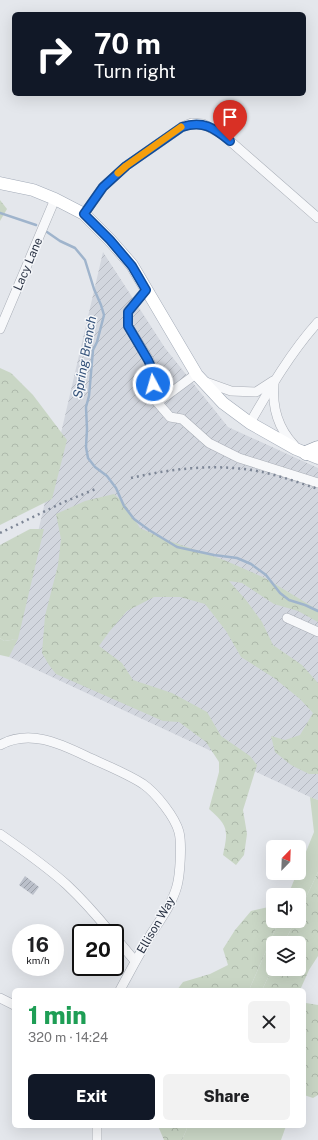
<!DOCTYPE html>
<meta charset="utf-8">
<style>
:root{--surface:#fff;--page:#f2f2f2;--text:#202124;--muted:#757577;--accent:#111827}
body{margin:0;font-family:"Public Sans",sans-serif;background:var(--page);color:var(--text);height:100vh;display:flex;flex-direction:column;font-size:15px;white-space:nowrap}
*{box-sizing:border-box;margin:0}
p{font-size:13px;color:var(--muted)}
.icon{flex:none;width:22px;height:22px;fill:none;stroke:currentColor;stroke-width:2;stroke-linecap:round;stroke-linejoin:round}
.map{position:relative;flex:1;overflow:hidden}
.drawer{position:absolute;left:12px;top:988px;width:294px;height:140px;display:flex;flex-direction:column;background:var(--surface);border-radius:6px;box-shadow:0 4px 16px #0002}
.drawer>*{flex:none}
.hud{position:absolute;left:12px;top:12px;width:294px;height:84px;border-radius:6px;box-shadow:0 4px 16px #0002;background:#111827;color:#fff;overflow:hidden}
.needle{width:26px;rotate:23deg}
.controls{position:absolute;left:266px;top:840px;display:grid;gap:8px}
.controls a{display:grid;place-items:center;width:40px;height:40px;border-radius:6px;background:var(--surface);box-shadow:0 4px 16px #0002;font-size:20px}
.speed{position:absolute;left:12px;top:924px;display:flex;gap:8px;font-size:20px;font-weight:700;text-align:center}
.speed>*{display:grid;place-content:center;width:52px;height:52px;border-radius:50%;background:var(--surface);box-shadow:0 4px 16px #0002;line-height:1}
.speed small{font-size:10px;font-weight:400}
.speed .limit{border:2px solid #111;border-radius:6px;background:#fff;color:#111}
.pin{position:absolute;display:grid;place-items:center;width:34px;height:34px;color:#fff;margin:-41px -17px;border-radius:50% 50% 50% 0;rotate:-45deg;box-shadow:0 0 4px #0007}
.pin .icon{rotate:45deg}
.me{position:absolute;width:44px;margin:-22px;rotate:354deg;stroke-linejoin:round;filter:drop-shadow(0 0 3px #0008)}
.turn{display:flex;align-items:center;gap:14px;height:84px;padding:0 16px;font-size:18px}
.turn .icon{width:52px;height:52px;stroke-width:2.5}
.turn b{display:block;font-size:28px;line-height:34px}
.round{display:grid;place-items:center;flex:none;width:42px;height:42px;border-radius:6px;background:var(--page)}
.head{display:flex;align-items:center;justify-content:space-between;height:68px;padding:0 16px}
h1{font-size:24px;font-weight:800;line-height:30px;color:#1e9e55}
.button{display:flex;gap:8px;margin-top:auto;padding:8px 16px}
.button a{flex:1;height:46px;border-radius:6px;background:var(--accent);color:#fff;font-size:16px;font-weight:800;line-height:46px;text-align:center}
.button a+a{background:var(--page);color:var(--text)}
.map>svg:first-child{display:block}
</style>
<div class="map">
<svg width="318" height="1140" viewBox="0 0 318 1140">
<defs>
<pattern id="industrial-furrows" width="10" height="10" patternUnits="userSpaceOnUse"><rect width="10" height="10" fill="#d2d6de"/><path d="M-1 1l2-2M0 10L10 0M9 11l2-2" fill="none" stroke="#b4b8c0"/></pattern>
<pattern id="forest-crowns" width="20" height="18" patternUnits="userSpaceOnUse"><rect width="20" height="18" fill="#c9d6c5"/><path d="M2 6a3 3 0 1 1 6 0M12 15a3 3 0 1 1 6 0" fill="none" stroke="#adb8ab"/></pattern>
<pattern id="building-hatch" width="6" height="6" patternUnits="userSpaceOnUse"><rect width="6" height="6" fill="#bbc0ca"/><path d="M-1 1l2-2M0 6l6-6M5 7l2-2" fill="none" stroke="#989da6"/></pattern>
</defs>
<rect width="100%" height="100%" fill="#e4e7ec"/>
<polygon fill="url(#industrial-furrows)" points="103,252 165,348 228,427 318,468 318,800 310,797 9,657"/>
<g fill="#c9d6c5">
<polygon points="0,638 4,641 18,639 9,657 0,655"/>
<polygon points="310,797 318,800 318,872 299,912 299,895 288,895 297,873 299,873 299,869 314,832"/>
<polygon points="279,921 295,921 284,943 273,943 273,967 262,990 249,990"/>
<polygon points="188,1126 286,1126 281,1140 182,1140"/>
</g>
<g fill="url(#forest-crowns)">
<polygon points="0,200 7,209 0,221"/>
<polygon points="0,368 11,373 33,395 67,440 52,499 0,525"/>
<path d="M114,494L125,504L140,528L164,539L224,560L265,578L318,610V622L298,611L274,604L242,583L229,581L246,600L262,622L273,645L302,665L318,683V774H309L291,765L275,752L271,736L285,740L300,735L313,713L300,699L274,678L241,657L226,631L205,604L180,597H154L127,611L109,632L99,646L122,663L133,680L172,693L207,712L221,736L250,756L257,765L243,810L247,834L244,855L236,865L223,855C228,831 229,826 209,809L219,772V762L206,742L179,722L163,721L56,674L49,665L42,653L45,616L58,565L61,539L56,514L85,501Z"/>
<polygon points="30,529 44,529 18,639 4,641 0,638 0,545"/>
<polygon points="318,872 318,956 309,970 300,990 262,990 273,967 273,969 299,969 299,943 284,943 295,921 299,921 299,912"/>
<polygon points="273,906 273,921 279,921 249,990 177,990 183,982 210,974 228,965 223,949 235,930 251,911"/>
<polygon points="304,1002 306,1003 318,1005 318,1095 313,1098 304,1095"/>
<polygon points="158,1126 188,1126 182,1140 164,1140"/>
</g>
<g fill="none" stroke-linecap="round" stroke-linejoin="round">
<g stroke="#9fb4cc" stroke-width="2.5">
<polyline points="0,213 36,225"/>
<polyline points="47,232 60,241 75,248 85,260 94,289 101,305 104,315 97,342 93,350 89,396 86,407 87,429 86,447 88,458 95,467 107,476 116,488 124,506 134,519 149,530 177,547 214,555 237,558 251,564 266,575 280,593 289,600 305,605 318,611"/>
</g>
</g>
<polygon fill="url(#building-hatch)" points="25,876 39,887 33,895 19,885"/>
<g fill="none" stroke-linecap="round" stroke-linejoin="round">
<defs>
<g id="minor">
<polyline points="84,214 103,187 126,166 182,127 192,123 203,124 222,134 318,218"/>
<polyline points="146,290 128,311 128,326 149,360 154,373 151,395 170,417 182,419 209,443 239,458 318,483"/>
<polyline points="0,329 55,199"/>
<polyline points="203,381 231,391 256,392 273,381"/>
<path d="M274,384C272,407 278,428 294,445"/>
<polyline points="158,402 196,374"/>
<path d="M250,423C270,388 291,352 318,322"/>
<polyline points="287,618 318,632"/>
<path d="M0,745C29,729 59,743 86,756C105,765 126,773 143,784C156,793 175,817 179,832C182,844 180,875 177,886C172,904 161,919 151,934C140,953 130,971 120,990"/>
<path d="M0,834C23,850 46,866 67,885C83,900 97,916 111,933"/>
<polyline points="115,937 135,961"/>
<polyline points="0,998 14,1005"/>
<polyline points="97,1140 97,1126"/>
</g>
<polyline id="major" points="0,183 33,190 55,199 84,214 110,240 132,265 197,375 223,403 250,423 296,449 318,458"/>
<polyline id="highway" points="306,453 318,448"/>
</defs>
<use href="#minor" stroke="#a9aeb7" stroke-width="10"/>
<use href="#major" stroke="#a3abb8" stroke-width="13"/>
<use href="#highway" stroke="#8b94a3" stroke-width="15"/>
<use href="#minor" stroke="#f7f8fa" stroke-width="9"/>
<use href="#major" stroke="#fff" stroke-width="12"/>
<use href="#highway" stroke="#fff" stroke-width="14"/>
<g stroke="#7d8696" stroke-width="2.5" stroke-dasharray="2 4" stroke-linecap="butt">
<path d="M131,478C174,468 219,463 262,472C281,476 300,483 318,489"/>
<polyline points="0,533 64,502 98,488"/>
</g>
</g>
<g fill="none" stroke-linecap="round" stroke-linejoin="round">
<defs>
<path id="route" d="M153,384L154,373L148,360L128,326V312L146,290L132,266L110,240L84,214L103,187L126,166L182,127C203,120 214,128 230,141"/>
</defs>
<use href="#route" stroke="#114b97" stroke-width="10"/>
<use href="#route" stroke="#1a73e8" stroke-width="7"/>
<polyline stroke="#f59e0b" stroke-width="7" points="118,173 126,166 181,127"/>
</g>
<g text-anchor="middle" stroke-width="3" stroke-linejoin="round" paint-order="stroke">
<g font-size="12" fill="#2b3445" stroke="#f4f6f9">
<text transform="translate(28 264) rotate(-67)" y="4">Lacy Lane</text>
<text transform="translate(156 925) rotate(-60)" y="4">Ellison Way</text>
</g>
<g font-size="13" font-style="italic" fill="#34527a" stroke="#f4f6f9">
<text transform="translate(84 357) rotate(-80)" y="5">Spring Branch</text>
</g>
</g>
</svg>
<div class="controls">
<a><svg class="needle" viewBox="-14 -14 28 28"><path d="M0-13l5 13h-10z" fill="#e53935"/><path d="M0 13l5-13h-10z" fill="#757577"/></svg></a>
<a><svg class="icon" aria-label="sound" viewBox="0 0 24 24"><path d="M4 9h4l5-4v14l-5-4H4zM17 9q2 3 0 6"/></svg></a>
<a><svg class="icon" aria-label="layers" viewBox="0 0 24 24"><path d="M12 4l9 5-9 5-9-5zM3 14l9 5 9-5"/></svg></a>
</div>
<div class="speed"><div>16<small>km/h</small></div><div class="limit">20</div></div>
<div class="pin" style="left:230px;top:141px;background:#d93025"><svg class="icon" aria-label="arrive" viewBox="0 0 24 24"><path d="M6 21V4h12l-3 4 3 4H6"/></svg></div>
<svg class="me" style="left:153px;top:384px" viewBox="-20 -20 40 40"><circle r="17" fill="#1a73e8" stroke="#fff" stroke-width="3"/><path d="M0-11L8 9 0 5-8 9z" fill="#fff"/></svg>
<div class="hud">
<div class="turn"><svg class="icon" aria-label="right" viewBox="0 0 24 24"><path d="M7 20v-9h11M14 6l5 5-5 5"/></svg><div><b>70 m</b>Turn right</div></div>
</div>
<section class="drawer">
<div class="head"><div><h1>1 min</h1><p>320 m · 14:24</p></div><a class="round"><svg class="icon" aria-label="close" viewBox="0 0 24 24"><path d="M6 6l12 12M18 6L6 18"/></svg></a></div>
<div class="button"><a>Exit</a><a>Share</a></div>
</section>
</div>
